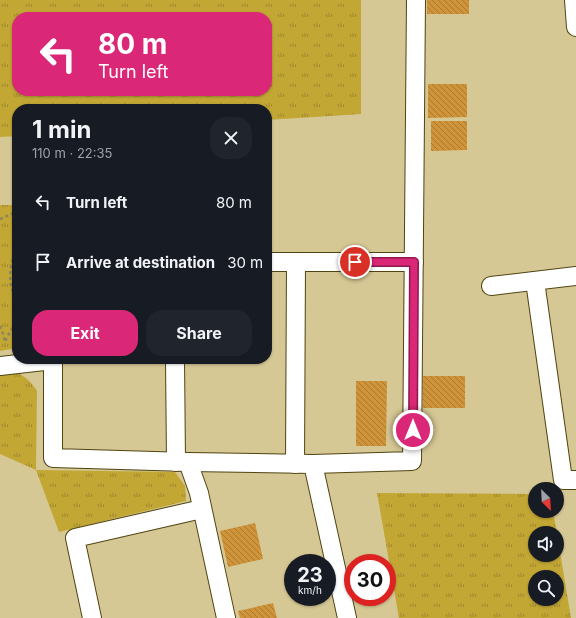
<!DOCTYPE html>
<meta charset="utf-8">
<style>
:root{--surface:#171b24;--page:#20242c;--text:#f1f3f6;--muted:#9ea1a6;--accent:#db2777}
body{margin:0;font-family:Inter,sans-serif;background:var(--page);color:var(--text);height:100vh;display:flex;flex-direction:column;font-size:15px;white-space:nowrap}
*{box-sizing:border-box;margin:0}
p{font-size:13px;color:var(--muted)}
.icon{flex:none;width:22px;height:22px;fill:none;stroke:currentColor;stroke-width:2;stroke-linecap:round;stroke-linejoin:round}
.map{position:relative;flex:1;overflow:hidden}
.panel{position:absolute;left:12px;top:104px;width:260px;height:260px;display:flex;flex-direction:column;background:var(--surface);border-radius:16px;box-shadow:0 1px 3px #0004}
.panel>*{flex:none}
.hud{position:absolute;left:12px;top:12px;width:260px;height:84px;border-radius:16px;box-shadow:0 1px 3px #0004;background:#db2777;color:#fff;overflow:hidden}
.needle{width:26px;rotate:156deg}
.fabs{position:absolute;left:528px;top:482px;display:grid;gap:8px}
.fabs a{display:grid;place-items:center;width:36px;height:36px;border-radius:50%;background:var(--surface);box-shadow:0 1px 3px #0004;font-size:20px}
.speed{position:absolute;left:284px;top:554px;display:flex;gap:8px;font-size:20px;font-weight:700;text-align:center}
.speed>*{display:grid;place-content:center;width:52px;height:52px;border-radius:50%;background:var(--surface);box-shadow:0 1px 3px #0004;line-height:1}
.speed small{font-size:10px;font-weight:400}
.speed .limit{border:6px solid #d22;background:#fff;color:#111}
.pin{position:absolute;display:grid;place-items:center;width:34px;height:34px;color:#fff;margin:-17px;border:2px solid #fff;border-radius:50%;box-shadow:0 1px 4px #0007}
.me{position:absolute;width:44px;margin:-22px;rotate:0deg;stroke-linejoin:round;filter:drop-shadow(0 0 3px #0008)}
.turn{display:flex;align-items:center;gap:14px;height:84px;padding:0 20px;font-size:18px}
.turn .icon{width:52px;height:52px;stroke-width:2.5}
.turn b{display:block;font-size:28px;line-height:34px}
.round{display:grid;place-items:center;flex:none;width:42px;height:42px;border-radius:16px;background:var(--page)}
.head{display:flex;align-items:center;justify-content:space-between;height:68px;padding:0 20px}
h1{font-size:24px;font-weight:700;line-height:30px}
.cta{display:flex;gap:8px;margin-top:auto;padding:8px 20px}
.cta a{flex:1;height:46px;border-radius:16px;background:var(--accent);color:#fff;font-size:16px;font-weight:700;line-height:46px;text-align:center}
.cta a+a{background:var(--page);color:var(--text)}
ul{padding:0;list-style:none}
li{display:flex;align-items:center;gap:12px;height:60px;padding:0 20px}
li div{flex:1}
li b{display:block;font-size:15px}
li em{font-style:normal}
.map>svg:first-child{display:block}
</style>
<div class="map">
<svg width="576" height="618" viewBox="0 0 576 618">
<defs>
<pattern id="grass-tufts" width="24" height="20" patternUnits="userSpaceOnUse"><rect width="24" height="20" fill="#c3a735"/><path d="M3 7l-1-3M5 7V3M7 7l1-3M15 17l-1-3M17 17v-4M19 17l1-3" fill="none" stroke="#9f882c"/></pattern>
<pattern id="building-back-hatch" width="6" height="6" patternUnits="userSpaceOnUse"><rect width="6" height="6" fill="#cf9439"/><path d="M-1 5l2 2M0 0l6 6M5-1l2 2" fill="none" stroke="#a9792f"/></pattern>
</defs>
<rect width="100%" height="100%" fill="#d6c894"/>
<g fill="url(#grass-tufts)" fill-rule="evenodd">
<path d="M0,0H361V114L267,120V109H17V136L0,137ZM17,17H267V91H17Z"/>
<polygon points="0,205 17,205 17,348 0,351"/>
<path d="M18,373C26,377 32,383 37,391L36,470L175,472L185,486L186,501L59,532L36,470L0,454V376Z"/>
<path d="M377,493L535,494V511H553L557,533H535V555H557V534L571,618H399ZM535,577H557V599H535Z"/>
</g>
<g fill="url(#building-back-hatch)">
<rect x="427" y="0" width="42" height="14"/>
<polygon points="428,84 467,84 467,117 428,118"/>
<polygon points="431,121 467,121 467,150 431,151"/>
<rect x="423" y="376" width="42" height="32"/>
<polygon points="356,381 387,381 386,446 356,446"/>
<polygon points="255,523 263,559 228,567 220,531"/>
<polygon points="273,603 277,618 240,618 238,611"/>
</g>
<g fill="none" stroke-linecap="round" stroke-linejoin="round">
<defs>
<g id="minor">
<polyline points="574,0 576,27"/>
<polyline points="267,262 414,262"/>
<polyline points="535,281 563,480 576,480"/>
<polyline points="491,286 576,276"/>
<polyline points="53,359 53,458 188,462 313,464 412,461 416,0"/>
<polyline points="175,359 176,462"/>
<polyline points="0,366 53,360"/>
<polyline points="188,462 199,493 226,618"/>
<polyline points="295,464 296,262"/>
<polyline points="313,464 347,618"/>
<polyline points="92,618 75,538 202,509"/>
</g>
</defs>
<use href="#minor" stroke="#504411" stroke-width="20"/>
<g stroke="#8f845e" stroke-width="2.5" stroke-dasharray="3 3" stroke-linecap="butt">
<polyline points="0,219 11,214 17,212"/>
<path d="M17,248C9,265 7,284 17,301"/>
<path d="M0,326L3,334L5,342C8,335 11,329 17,323"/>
</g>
<use href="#minor" stroke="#fff" stroke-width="18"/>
</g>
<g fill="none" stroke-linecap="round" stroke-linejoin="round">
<defs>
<polyline id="route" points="355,262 414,262 413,430"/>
</defs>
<use href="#route" stroke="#8e194d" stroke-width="10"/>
<use href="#route" stroke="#db2777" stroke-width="7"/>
</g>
</svg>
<div class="fabs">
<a><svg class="needle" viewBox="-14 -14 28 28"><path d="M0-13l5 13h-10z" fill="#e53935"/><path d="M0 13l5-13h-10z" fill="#9ea1a6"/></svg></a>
<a><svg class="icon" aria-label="sound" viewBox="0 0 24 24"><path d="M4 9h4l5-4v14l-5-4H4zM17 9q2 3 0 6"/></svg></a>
<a><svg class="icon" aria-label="search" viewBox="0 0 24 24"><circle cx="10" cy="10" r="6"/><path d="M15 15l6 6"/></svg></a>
</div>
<div class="speed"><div>23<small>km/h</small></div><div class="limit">30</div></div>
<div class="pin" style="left:355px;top:262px;background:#d93025"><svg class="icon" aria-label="arrive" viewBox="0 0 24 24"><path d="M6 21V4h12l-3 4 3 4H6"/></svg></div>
<svg class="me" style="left:413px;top:430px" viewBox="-20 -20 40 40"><circle r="17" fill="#db2777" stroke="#fff" stroke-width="3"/><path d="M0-11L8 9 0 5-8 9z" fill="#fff"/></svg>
<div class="hud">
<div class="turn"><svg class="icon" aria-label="left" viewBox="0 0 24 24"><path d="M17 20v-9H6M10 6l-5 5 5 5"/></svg><div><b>80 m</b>Turn left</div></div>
</div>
<section class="panel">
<div class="head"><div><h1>1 min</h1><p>110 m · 22:35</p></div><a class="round"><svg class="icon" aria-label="close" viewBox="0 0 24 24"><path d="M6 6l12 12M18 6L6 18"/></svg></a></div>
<ul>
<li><svg class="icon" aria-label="left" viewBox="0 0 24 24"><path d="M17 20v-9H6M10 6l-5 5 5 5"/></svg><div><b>Turn left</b></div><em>80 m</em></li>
<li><svg class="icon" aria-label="arrive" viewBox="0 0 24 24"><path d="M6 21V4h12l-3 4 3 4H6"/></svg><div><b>Arrive at destination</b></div><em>30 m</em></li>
</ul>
<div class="cta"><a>Exit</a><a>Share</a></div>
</section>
</div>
